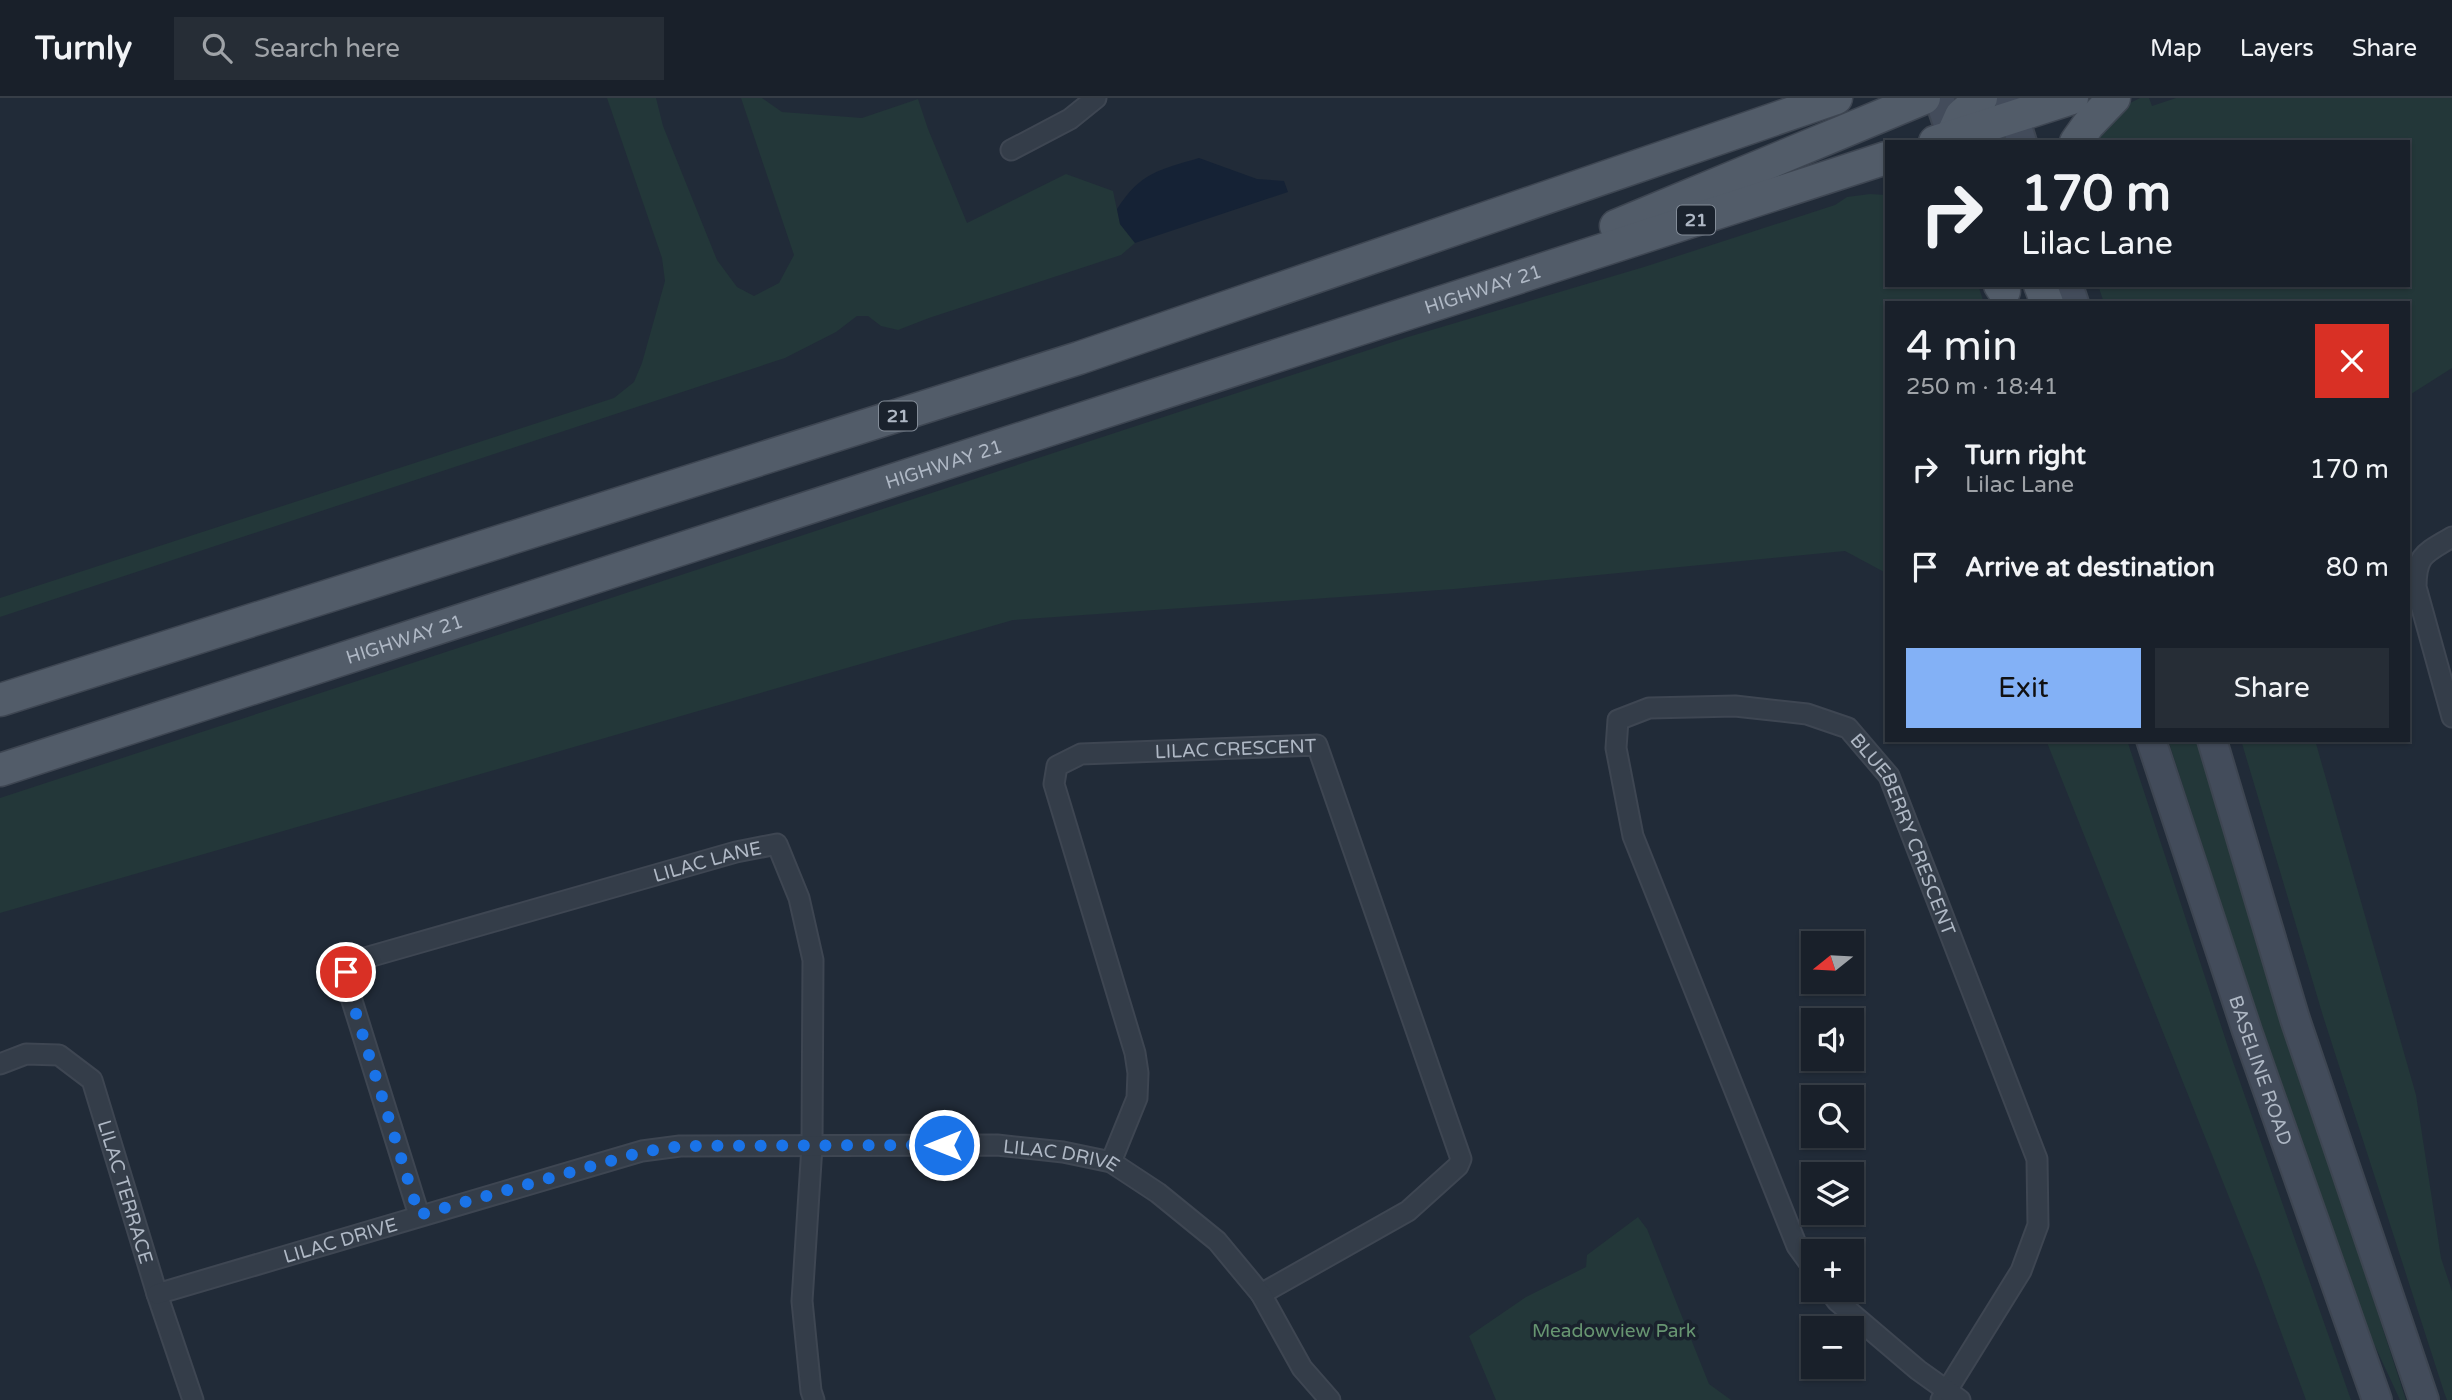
<!DOCTYPE html>
<meta charset="utf-8">
<style>
:root{--surface:#19202a;--page:#262d36;--text:#f1f3f6;--muted:#9fa3a8;--line:#373e47;--accent:#83b1f6}
body{margin:0;font-family:"Varela Round",sans-serif;background:var(--page);color:var(--text);height:100vh;display:flex;flex-direction:column;font-size:26px;white-space:nowrap}
*{box-sizing:border-box;margin:0}
p{font-size:23px;color:var(--muted)}
.icon{flex:none;width:38px;height:38px;fill:none;stroke:currentColor;stroke-width:2;stroke-linecap:round;stroke-linejoin:round}
.map{position:relative;flex:1;overflow:hidden}
.details{position:absolute;left:1885px;top:203px;width:525px;height:441px;display:flex;flex-direction:column;background:var(--surface);border-radius:0px;box-shadow:0 2px 5px #0004,0 0 0 2px var(--line)}
.details>*{flex:none}
.guide{position:absolute;left:1885px;top:42px;width:525px;height:147px;border-radius:0px;box-shadow:0 2px 5px #0004,0 0 0 2px var(--line);background:#19202a;color:var(--text);overflow:hidden}
.needle{width:46px;rotate:252deg}
.tools{position:absolute;left:1801px;top:833px;display:grid;gap:14px}
.tools a{display:grid;place-items:center;width:63px;height:63px;border-radius:0px;background:var(--surface);box-shadow:0 2px 5px #0004,0 0 0 2px var(--line);font-size:35px}
.pin{position:absolute;display:grid;place-items:center;width:60px;height:60px;color:#fff;margin:-30px;border:4px solid #fff;border-radius:50%;box-shadow:0 2px 7px #0007}
.me{position:absolute;width:77px;margin:-38px;rotate:270deg;stroke-linejoin:round;filter:drop-shadow(0 0 5px #0008)}
.turn{display:flex;align-items:center;gap:24px;height:147px;padding:0 21px;font-size:32px}
.turn .icon{width:91px;height:91px;stroke-width:2.5}
.turn b{display:block;font-size:49px;line-height:60px}
.round{display:grid;place-items:center;flex:none;width:74px;height:74px;border-radius:0px;background:var(--page)}
.head{display:flex;align-items:center;justify-content:space-between;height:119px;padding:0 21px}
h1{font-size:42px;font-weight:600;line-height:52px}
.cta{display:flex;gap:14px;margin-top:auto;padding:14px 21px}
.cta a{flex:1;height:80px;border-radius:0px;background:var(--accent);color:#111;font-size:28px;font-weight:600;line-height:80px;text-align:center}
.cta a+a{background:var(--page);color:var(--text)}
ul{padding:0;list-style:none}
li{display:flex;align-items:center;gap:21px;height:98px;padding:0 21px}
li div{flex:1}
li b{display:block;font-size:26px}
li em{font-style:normal}
header{display:flex;align-items:center;gap:42px;box-sizing:border-box;height:98px;padding:0 35px;background:var(--surface);border-bottom:2px solid var(--line)}
header strong{font-size:33px}
nav{display:flex;gap:38px;margin-inline-start:auto;font-size:24px}
.search{width:490px;height:63px;background:var(--page);display:flex;align-items:center;gap:18px;box-sizing:border-box;padding:0 24px;border-radius:0px;color:var(--muted);font-size:26px}
.map>svg:first-child{display:block}
</style>
<header>
<strong>Turnly</strong>
<div class="search"><svg class="icon" aria-label="search" viewBox="0 0 24 24"><circle cx="10" cy="10" r="6"/><path d="M15 15l6 6"/></svg>Search here</div>
<nav><a>Map</a><a>Layers</a><a>Share</a></nav>
</header>
<div class="map">
<svg width="2452" height="1302" viewBox="0 0 2452 1302">
<rect width="100%" height="100%" fill="#212b38"/>
<g fill="#233739">
<polygon points="607,0 656,0 663,28 717,162 737,189 754,198 779,185 794,157 741,0 762,0 782,14 862,20 918,1 928,31 967,125 1066,76 1113,93 1120,126 1135,145 1121,157 929,220 898,232 881,228 868,218 857,218 836,234 785,260 0,519 0,500 614,300 634,284 642,265 665,183 662,160"/>
<polygon points="2140,0 2149,0 2152,8 2176,0 2452,0 2452,270 2408,298 2408,205 2104,205 2098,187 2408,187 2408,44 2090,44 2122,9"/>
<polygon points="1870,96 1886,97 1886,187 1978,187 1984,205 1886,205 1886,475 1845,453 1454,491 1013,522 0,815 0,700 1408,239 1644,169 1835,107 1847,99"/>
<polygon points="2046,642 2127,642 2232,961 2351,1302 2306,1302 2259,1174"/>
<polygon points="2168,642 2200,642 2286,932 2406,1302 2400,1302 2361,1218 2250,894"/>
<polygon points="2241,642 2315,642 2416,997 2441,1160 2452,1193 2452,1302 2447,1302 2444,1294 2323,918"/>
<polygon points="1638,1119 1647,1131 1709,1286 1731,1302 1496,1302 1469,1238 1526,1199 1586,1169 1587,1157"/>
</g>
<path fill="#152235" d="M1199,60L1257,81L1284,83L1288,94L1135,145L1120,126L1117,111C1141,74 1159,72 1199,60Z"/>
<g fill="none" stroke-linecap="round" stroke-linejoin="round">
<defs>
<g id="minor">
<polyline points="1011,52 1070,21 1096,0"/>
<path d="M2452,439C2426,455 2416,456 2416,489L2452,619"/>
<path id="s1" d="M0,966L26,956L59,957L92,982L157,1196L193,1302"/>
<path id="s2" d="M1111,1064L1137,1000L1138,975L1135,955L1054,686L1057,668L1081,656L1317,647L1461,1061L1458,1068L1408,1113L1261,1196"/>
<path id="s3" d="M419,1117L348,890L346,874L358,862L736,754L777,746L799,800L813,862L812,1048L802,1203L811,1293L814,1302"/>
<path id="s4" d="M1813,1170L1797,1148L1633,738L1616,650L1618,622L1649,610L1735,608L1807,616L1848,630L1889,678L2037,1061L2038,1127L2021,1173L1941,1302"/>
<polyline points="1829,1192 1837,1203 1918,1272 1960,1302"/>
<path id="s5" d="M157,1196L642,1053L680,1048L997,1047L1063,1054L1111,1064L1158,1095L1217,1143L1261,1196L1302,1270L1330,1302"/>
</g>
<g id="secondary">
<polyline points="1939,0 1954,44"/>
<polyline points="2008,0 2022,44"/>
<polyline points="2068,187 2074,205"/>
<path id="s6" d="M2151,642L2247,933L2377,1302"/>
<polyline points="2212,642 2295,921 2424,1302"/>
</g>
<g id="primary">
<polyline points="1952,38 1961,18 1981,0"/>
<polyline points="1935,44 2072,0"/>
<polyline points="2076,44 2088,27 2114,0"/>
<polyline points="1616,128 1924,0"/>
<polyline points="2000,187 2004,193"/>
<polyline points="2040,187 2047,205"/>
<polyline points="0,602 1079,260 1836,0"/>
<path id="s7" d="M0,672L1886,60"/>
</g>
</defs>
<use href="#minor" stroke="#3e4652" stroke-width="23"/>
<use href="#secondary" stroke="#3e4652" stroke-width="32"/>
<use href="#primary" stroke="#3e4652" stroke-width="35"/>
<use href="#minor" stroke="#343d49" stroke-width="19"/>
<use href="#secondary" stroke="#434c5b" stroke-width="28"/>
<use href="#primary" stroke="#525c69" stroke-width="32"/>
</g>
<g fill="none" stroke-linecap="round" stroke-linejoin="round">
<polyline stroke="#1a73e8" stroke-width="12" stroke-dasharray="0 21.6" points="346,874 348,890 419,1117 642,1054 680,1048 944,1047"/>
</g>
<g text-anchor="middle" stroke-width="7" stroke-linejoin="round" paint-order="stroke">
<g fill="#1a222d" stroke="#828b97" stroke-width="2">
<rect x="1677" y="107.5" width="38" height="29" rx="5"/>
<rect x="879" y="303.5" width="38" height="29" rx="5"/>
</g>
<g font-size="18" font-weight="bold" fill="#afb8c5">
<text x="1696" y="128">21</text>
<text x="898" y="324">21</text>
</g>
<g font-size="19" fill="#afb8c5" stroke="#1a222d">
<text dy="7" stroke="none"><textPath href="#s7" startOffset="1559">HIGHWAY 21</textPath></text>
<text dy="7" stroke="none"><textPath href="#s7" startOffset="992">HIGHWAY 21</textPath></text>
<text dy="7" stroke="none"><textPath href="#s7" startOffset="425">HIGHWAY 21</textPath></text>
<text dy="7" stroke="none"><textPath href="#s2" startOffset="595">LILAC CRESCENT</textPath></text>
<text dy="7" stroke="none"><textPath href="#s4" startOffset="943">BLUEBERRY CRESCENT</textPath></text>
<text dy="7" stroke="none"><textPath href="#s3" startOffset="634">LILAC LANE</textPath></text>
<text dy="7" stroke="none"><textPath href="#s6" startOffset="348">BASELINE ROAD</textPath></text>
<text dy="7" stroke="none"><textPath href="#s5" startOffset="926">LILAC DRIVE</textPath></text>
<text dy="7" stroke="none"><textPath href="#s1" startOffset="219">LILAC TERRACE</textPath></text>
<text dy="7" stroke="none"><textPath href="#s5" startOffset="191">LILAC DRIVE</textPath></text>
</g>
<g font-size="19" fill="#679571" stroke="#1a222d">
<text x="1614" y="1239">Meadowview Park</text>
</g>
</g>
</svg>
<div class="tools">
<a><svg class="needle" viewBox="-14 -14 28 28"><path d="M0-13l5 13h-10z" fill="#e53935"/><path d="M0 13l5-13h-10z" fill="#9fa3a8"/></svg></a>
<a><svg class="icon" aria-label="sound" viewBox="0 0 24 24"><path d="M4 9h4l5-4v14l-5-4H4zM17 9q2 3 0 6"/></svg></a>
<a><svg class="icon" aria-label="search" viewBox="0 0 24 24"><circle cx="10" cy="10" r="6"/><path d="M15 15l6 6"/></svg></a>
<a><svg class="icon" aria-label="layers" viewBox="0 0 24 24"><path d="M12 4l9 5-9 5-9-5zM3 14l9 5 9-5"/></svg></a>
<a>+</a>
<a>−</a>
</div>
<div class="pin" style="left:346px;top:874px;background:#d93025"><svg class="icon" aria-label="arrive" viewBox="0 0 24 24"><path d="M6 21V4h12l-3 4 3 4H6"/></svg></div>
<svg class="me" style="left:944px;top:1047px" viewBox="-20 -20 40 40"><circle r="17" fill="#1a73e8" stroke="#fff" stroke-width="3"/><path d="M0-11L8 9 0 5-8 9z" fill="#fff"/></svg>
<div class="guide">
<div class="turn"><svg class="icon" aria-label="right" viewBox="0 0 24 24"><path d="M7 20v-9h11M14 6l5 5-5 5"/></svg><div><b>170 m</b>Lilac Lane</div></div>
</div>
<section class="details">
<div class="head"><div><h1>4 min</h1><p>250 m · 18:41</p></div><a class="round" style="background:#d93025;color:#fff"><svg class="icon" aria-label="close" viewBox="0 0 24 24"><path d="M6 6l12 12M18 6L6 18"/></svg></a></div>
<ul>
<li><svg class="icon" aria-label="right" viewBox="0 0 24 24"><path d="M7 20v-9h11M14 6l5 5-5 5"/></svg><div><b>Turn right</b><p>Lilac Lane</p></div><em>170 m</em></li>
<li><svg class="icon" aria-label="arrive" viewBox="0 0 24 24"><path d="M6 21V4h12l-3 4 3 4H6"/></svg><div><b>Arrive at destination</b></div><em>80 m</em></li>
</ul>
<div class="cta"><a>Exit</a><a>Share</a></div>
</section>
</div>
